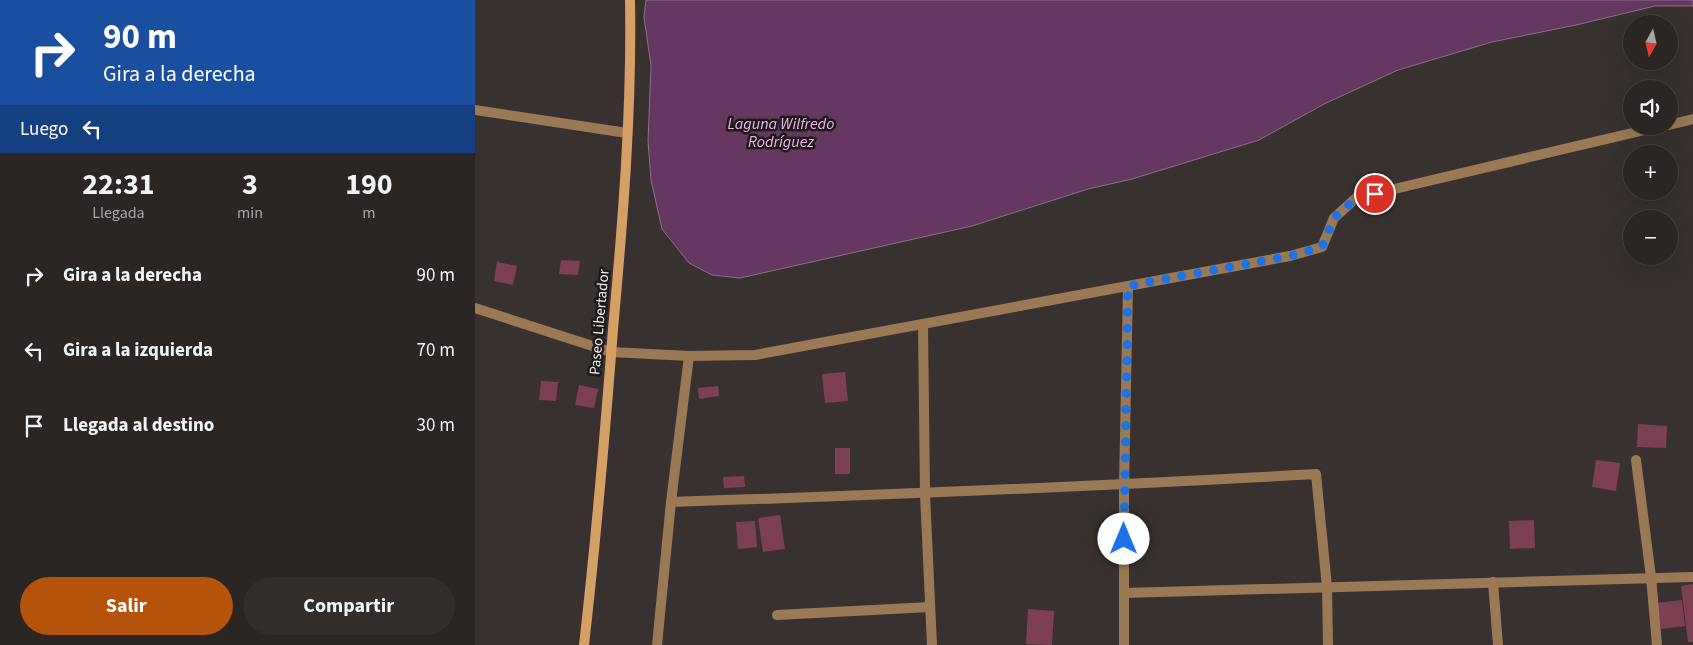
<!DOCTYPE html>
<html lang="es">
<meta charset="utf-8">
<style>
:root{--surface:#2b2523;--page:#332d2b;--text:#f1f3f6;--muted:#a6a5a6;--line:#474241;--accent:#b45309}
body{margin:0;font-family:"Source Sans 3",sans-serif;background:var(--page);color:var(--text);height:100vh;display:flex;flex-direction:column;font-size:19px;white-space:nowrap}
*{box-sizing:border-box;margin:0}
p{font-size:16px;color:var(--muted)}
.icon{flex:none;width:28px;height:28px;fill:none;stroke:currentColor;stroke-width:2;stroke-linecap:round;stroke-linejoin:round}
.map{position:relative;flex:1;overflow:hidden}
.panel{display:flex;flex-direction:column;background:var(--surface);width:475px}
.panel>*{flex:none}
.hud{background:#1a4fa0;color:#fff;overflow:hidden}
.needle{width:32px;rotate:188deg}
.tools{position:absolute;left:1148px;top:15px;display:grid;gap:10px}
.tools a{display:grid;place-items:center;width:55px;height:55px;border-radius:50%;background:var(--surface);box-shadow:0 5px 20px #0002,0 0 0 1px var(--line);font-size:25px}
.pin{position:absolute;display:grid;place-items:center;width:42px;height:42px;color:#fff;margin:-21px;border:2px solid #fff;border-radius:50%;box-shadow:0 1px 5px #0007}
.me{position:absolute;width:55px;margin:-28px;rotate:0deg;stroke-linejoin:round;filter:drop-shadow(0 0 4px #0008)}
.turn{display:flex;align-items:center;gap:18px;height:105px;padding:0 20px;font-size:22px}
.turn .icon{width:65px;height:65px;stroke-width:2.5}
.turn b{display:block;font-size:35px;line-height:42px}
.then{display:flex;align-items:center;height:48px;padding:0 20px;background:#0003;gap:10px;font-size:19px}
.eta{display:flex;justify-content:space-evenly;align-items:center;height:85px;text-align:center}
.eta b{font-size:30px;font-weight:700;line-height:35px}
.action{display:flex;gap:10px;margin-top:auto;padding:10px 20px}
.action a{flex:1;height:58px;border-radius:30px;background:var(--accent);color:#fff;font-size:20px;font-weight:700;line-height:58px;text-align:center}
.action a+a{background:var(--page);color:var(--text)}
ul{padding:0;list-style:none}
li{display:flex;align-items:center;gap:15px;height:75px;padding:0 20px}
li div{flex:1}
li b{display:block;font-size:19px}
li em{font-style:normal}
main{display:flex;flex:1;min-height:0}
.map>svg:first-child{display:block}
</style>
<main>
<section class="panel">
<div class="hud">
<div class="turn"><svg class="icon" aria-label="right" viewBox="0 0 24 24"><path d="M7 20v-9h11M14 6l5 5-5 5"/></svg><div><b>90 m</b>Gira a la derecha</div></div>
<div class="then">Luego<svg class="icon" aria-label="left" viewBox="0 0 24 24"><path d="M17 20v-9H6M10 6l-5 5 5 5"/></svg></div>
</div>
<div class="eta">
<div><b>22:31</b><p>Llegada</p></div>
<div><b>3</b><p>min</p></div>
<div><b>190</b><p>m</p></div>
</div>
<ul>
<li><svg class="icon" aria-label="right" viewBox="0 0 24 24"><path d="M7 20v-9h11M14 6l5 5-5 5"/></svg><div><b>Gira a la derecha</b></div><em>90 m</em></li>
<li><svg class="icon" aria-label="left" viewBox="0 0 24 24"><path d="M17 20v-9H6M10 6l-5 5 5 5"/></svg><div><b>Gira a la izquierda</b></div><em>70 m</em></li>
<li><svg class="icon" aria-label="arrive" viewBox="0 0 24 24"><path d="M6 21V4h12l-3 4 3 4H6"/></svg><div><b>Llegada al destino</b></div><em>30 m</em></li>
</ul>
<div class="action"><a>Salir</a><a>Compartir</a></div>
</section>
<div class="map">
<svg width="1218" height="645" viewBox="0 0 1218 645">
<rect width="100%" height="100%" fill="#39312f"/>
<polygon fill="#643861" stroke="#8e6e8a" points="171,0 1218,0 1218,6 1180,6 1101,25 1017,42 923,70 849,104 784,140 657,179 613,189 497,226 265,278 237,275 214,263 187,229 176,180 173,141 176,66 169,17"/>
<g fill="#7d4052">
<polygon points="86,260 105,261 103,275 84,274"/>
<polygon points="22,262 42,266 38,285 19,281"/>
<polygon points="370,372 373,401 350,403 347,374"/>
<polygon points="66,381 83,382 81,401 64,400"/>
<polygon points="104,385 123,389 119,408 100,405"/>
<polygon points="243,386 244,396 224,399 223,388"/>
<polygon points="1163,424 1192,426 1191,448 1162,447"/>
<rect x="360" y="448" width="15" height="26"/>
<polygon points="1121,460 1145,463 1141,491 1117,487"/>
<polygon points="269,476 270,487 249,488 248,477"/>
<polygon points="305,515 310,549 288,552 283,518"/>
<polygon points="1059,520 1060,548 1035,549 1034,521"/>
<polygon points="280,521 282,547 263,549 261,522"/>
<polygon points="1218,584 1218,642 1213,642 1206,586"/>
<polygon points="1207,600 1210,626 1186,629 1182,603"/>
<polygon points="553,609 579,611 577,645 551,644"/>
</g>
<g fill="none" stroke-linecap="round" stroke-linejoin="round">
<g stroke="#9a7954" stroke-width="10">
<polyline points="0,110 152,133"/>
<polyline points="1194,125 1218,119"/>
<polyline points="0,308 136,352 214,356 280,355 815,256 847,247 859,218 881,198 1187,126"/>
<polyline points="448,324 450,494 457,645"/>
<polyline points="1161,460 1176,577 1182,645"/>
<path d="M196,502C411,495 626,486 841,474L852,587L853,645"/>
<polyline points="1018,582 1023,645"/>
<polyline points="649,593 1218,577"/>
<polyline points="302,615 455,607"/>
<polyline points="182,645 196,502 214,356"/>
<polyline points="649,645 649,485 653,286"/>
</g>
<path stroke="#d5a063" stroke-width="10" d="M109,645C121,540 130,434 138,329C148,219 157,110 155,0"/>
</g>
<g fill="none" stroke-linecap="round" stroke-linejoin="round">
<polyline stroke="#1a73e8" stroke-width="9" stroke-dasharray="0 16.2" points="649,539 653,286 815,256 847,247 859,218 881,198 900,194"/>
</g>
<g text-anchor="middle" stroke-width="5" stroke-linejoin="round" paint-order="stroke">
<g font-size="15" fill="#f1ebea" stroke="#1d1a19">
<text transform="translate(124 322) rotate(-85)" y="5">Paseo Libertador</text>
</g>
<g font-size="16" font-style="italic" fill="#f5aeee" stroke="#1d1a19">
<text x="306" y="129">Laguna Wilfredo<tspan x="306" dy="18">Rodríguez</tspan></text>
</g>
</g>
</svg>
<div class="tools">
<a><svg class="needle" viewBox="-14 -14 28 28"><path d="M0-13l5 13h-10z" fill="#e53935"/><path d="M0 13l5-13h-10z" fill="#a6a5a6"/></svg></a>
<a><svg class="icon" aria-label="sound" viewBox="0 0 24 24"><path d="M4 9h4l5-4v14l-5-4H4zM17 9q2 3 0 6"/></svg></a>
<a>+</a>
<a>−</a>
</div>
<div class="pin" style="left:900px;top:194px;background:#d93025"><svg class="icon" aria-label="arrive" viewBox="0 0 24 24"><path d="M6 21V4h12l-3 4 3 4H6"/></svg></div>
<svg class="me" style="left:649px;top:539px" viewBox="-20 -20 40 40"><circle r="19" fill="#fff"/><path d="M0-13L10 11 0 6-10 11z" fill="#1a73e8"/></svg>
</div>
</main>
